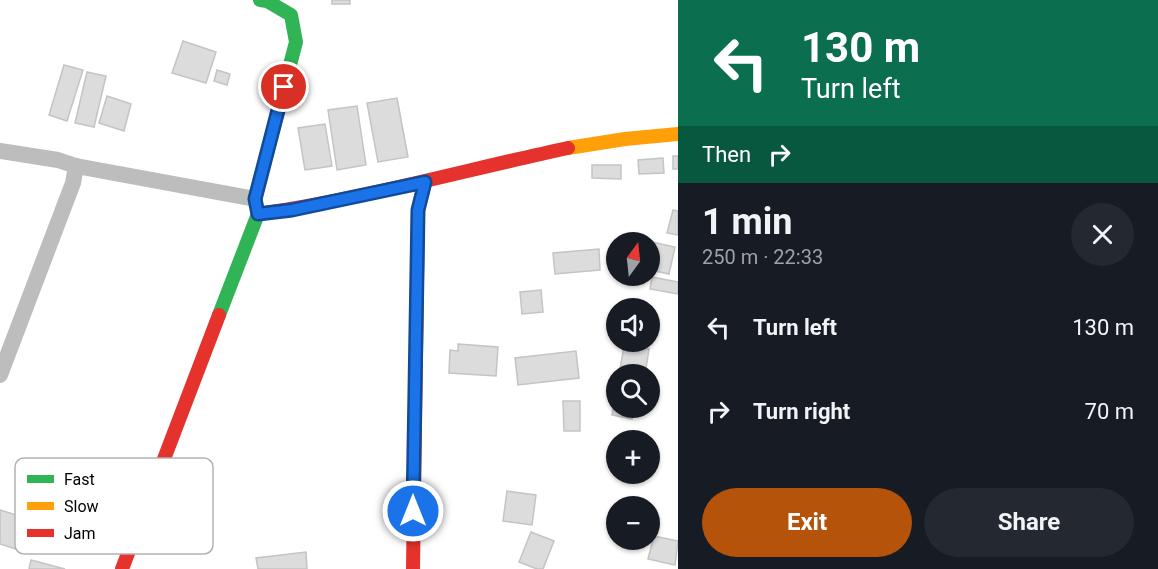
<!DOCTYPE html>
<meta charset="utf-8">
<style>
:root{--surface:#171b24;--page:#242831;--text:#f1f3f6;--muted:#9ea1a6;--accent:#b45309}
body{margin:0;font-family:Roboto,sans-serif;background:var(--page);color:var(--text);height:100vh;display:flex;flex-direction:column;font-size:22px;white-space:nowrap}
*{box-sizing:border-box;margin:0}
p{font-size:20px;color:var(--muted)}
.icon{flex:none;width:33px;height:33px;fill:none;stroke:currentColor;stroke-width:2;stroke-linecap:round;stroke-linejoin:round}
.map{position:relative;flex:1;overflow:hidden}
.side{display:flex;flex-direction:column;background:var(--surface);width:480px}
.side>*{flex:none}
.banner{background:#0b6e4f;color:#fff;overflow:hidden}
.needle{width:39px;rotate:15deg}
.tools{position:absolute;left:606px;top:232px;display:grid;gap:12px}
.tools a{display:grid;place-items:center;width:54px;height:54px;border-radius:50%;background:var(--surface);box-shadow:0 2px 4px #0004;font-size:30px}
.pin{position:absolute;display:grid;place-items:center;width:51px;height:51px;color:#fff;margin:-26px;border:3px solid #fff;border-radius:50%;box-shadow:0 2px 6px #0007}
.me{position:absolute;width:66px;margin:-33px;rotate:0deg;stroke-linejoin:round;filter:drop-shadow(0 0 4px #0008)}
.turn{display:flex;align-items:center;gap:21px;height:126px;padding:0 24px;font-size:27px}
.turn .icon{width:78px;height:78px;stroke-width:2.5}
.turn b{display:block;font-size:42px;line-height:51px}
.then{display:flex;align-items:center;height:57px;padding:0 24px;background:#0003;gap:12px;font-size:22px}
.round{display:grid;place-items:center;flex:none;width:63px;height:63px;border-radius:32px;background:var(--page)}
.summary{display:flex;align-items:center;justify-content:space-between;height:102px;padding:0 24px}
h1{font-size:36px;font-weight:700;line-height:45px}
.primary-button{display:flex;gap:12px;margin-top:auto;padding:12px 24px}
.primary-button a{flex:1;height:69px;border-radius:36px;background:var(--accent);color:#fff;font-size:24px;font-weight:700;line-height:69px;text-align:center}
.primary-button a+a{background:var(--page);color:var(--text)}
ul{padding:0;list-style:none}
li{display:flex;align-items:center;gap:18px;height:84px;padding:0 24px}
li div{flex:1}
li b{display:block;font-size:22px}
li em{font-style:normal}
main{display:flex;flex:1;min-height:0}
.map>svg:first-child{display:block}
</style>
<main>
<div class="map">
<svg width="678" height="569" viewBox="0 0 678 569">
<rect width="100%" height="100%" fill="#fff"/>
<g fill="#dcdcdc" stroke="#c4c4c4" stroke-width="1.5">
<rect x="332" y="0" width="18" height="4"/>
<polygon points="183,41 216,52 206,83 172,73"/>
<polygon points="64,65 83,70 67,121 49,115"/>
<polygon points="217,70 230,74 227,85 214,81"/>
<polygon points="87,72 106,76 94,127 75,123"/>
<polygon points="107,96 131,104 124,131 99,123"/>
<polygon points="397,98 408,157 378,162 367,103"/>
<polygon points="357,106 366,165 337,170 328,110"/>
<polygon points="325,124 332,166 305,170 298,128"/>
<rect x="673" y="156" width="5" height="13"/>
<polygon points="663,158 664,173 639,174 638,160"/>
<polygon points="592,165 621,165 621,179 592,178"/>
<polygon points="673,210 678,211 678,235 667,233"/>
<polygon points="643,240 675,247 669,274 650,270 650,243 642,243"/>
<polygon points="599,249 600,270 555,274 553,253"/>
<polygon points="652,277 678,282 678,294 650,289"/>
<polygon points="541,290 543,312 522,314 520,292"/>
<polygon points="458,344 498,347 496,376 449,373 450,350 458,351"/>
<polygon points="624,346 649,349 645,375 619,375"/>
<polygon points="576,351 579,378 518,385 515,358"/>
<polygon points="616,390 616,408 634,408 632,419 612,415"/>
<polygon points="563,401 580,401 580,431 564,431"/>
<polygon points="507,491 536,495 532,525 503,521"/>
<polygon points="0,510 29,519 19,550 0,544"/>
<polygon points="531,532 554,541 543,569 537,569 519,562"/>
<polygon points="654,536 678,541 675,565 648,559"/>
<polygon points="306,552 307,569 258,569 256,558"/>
<polygon points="31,560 65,569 29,569"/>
</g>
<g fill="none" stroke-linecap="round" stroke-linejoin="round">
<g stroke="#bdbdbd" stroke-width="16">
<polyline points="0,151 58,160 76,166 255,199"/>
<polyline points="0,375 73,183 76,166"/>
</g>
<polyline stroke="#30b455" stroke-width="14" points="219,315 258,214 255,199 296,42 291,15 267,1 260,0"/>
<polyline stroke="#ff9f0a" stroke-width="14" points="568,148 625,139 678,134"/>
<g stroke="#e5322d" stroke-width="14">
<path d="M258,214C363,199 465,170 568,148"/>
<polyline points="122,569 219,315"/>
<polyline points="413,569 418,210 425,182"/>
</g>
</g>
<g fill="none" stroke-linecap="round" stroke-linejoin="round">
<defs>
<polyline id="route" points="284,87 255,199 258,214 292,210 425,182 418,210 413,511"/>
</defs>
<use href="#route" stroke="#114b97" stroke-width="15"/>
<use href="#route" stroke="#1a73e8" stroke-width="10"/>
</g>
<rect x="15" y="458" width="198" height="96" rx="9" fill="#fff" stroke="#b2b2b2" stroke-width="1.5"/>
<rect x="27" y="475" width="27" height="8" fill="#30b455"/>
<rect x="27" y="502" width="27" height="8" fill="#ff9f0a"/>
<rect x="27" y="529" width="27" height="8" fill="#e5322d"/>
<g font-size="16" fill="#000">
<text x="64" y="485">Fast</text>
<text x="64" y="512">Slow</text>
<text x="64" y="539">Jam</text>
</g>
</svg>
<div class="tools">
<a><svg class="needle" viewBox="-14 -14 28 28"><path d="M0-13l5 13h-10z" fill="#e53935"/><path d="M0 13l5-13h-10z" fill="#9ea1a6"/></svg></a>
<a><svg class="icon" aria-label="sound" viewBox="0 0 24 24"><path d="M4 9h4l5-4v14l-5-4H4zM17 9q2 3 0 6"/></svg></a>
<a><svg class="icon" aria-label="search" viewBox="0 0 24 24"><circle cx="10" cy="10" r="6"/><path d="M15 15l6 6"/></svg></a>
<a>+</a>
<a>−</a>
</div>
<div class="pin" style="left:284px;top:87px;background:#d93025"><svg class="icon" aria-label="arrive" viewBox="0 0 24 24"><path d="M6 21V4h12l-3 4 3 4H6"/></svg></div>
<svg class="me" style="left:413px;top:511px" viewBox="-20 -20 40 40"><circle r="17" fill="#1a73e8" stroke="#fff" stroke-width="3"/><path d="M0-11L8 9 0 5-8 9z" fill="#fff"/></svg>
</div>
<section class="side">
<div class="banner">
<div class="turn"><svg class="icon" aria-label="left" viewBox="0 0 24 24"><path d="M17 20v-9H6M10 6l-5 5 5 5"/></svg><div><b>130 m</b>Turn left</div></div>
<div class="then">Then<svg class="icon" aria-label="right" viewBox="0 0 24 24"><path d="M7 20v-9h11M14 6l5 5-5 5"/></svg></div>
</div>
<div class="summary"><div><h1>1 min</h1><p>250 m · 22:33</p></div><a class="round"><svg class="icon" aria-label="close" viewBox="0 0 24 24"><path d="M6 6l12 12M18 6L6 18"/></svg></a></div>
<ul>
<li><svg class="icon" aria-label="left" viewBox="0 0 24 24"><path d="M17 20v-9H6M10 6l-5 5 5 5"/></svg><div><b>Turn left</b></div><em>130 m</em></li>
<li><svg class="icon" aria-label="right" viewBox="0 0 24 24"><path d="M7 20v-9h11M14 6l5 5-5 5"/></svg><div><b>Turn right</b></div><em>70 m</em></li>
</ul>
<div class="primary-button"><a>Exit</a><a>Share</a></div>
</section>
</main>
